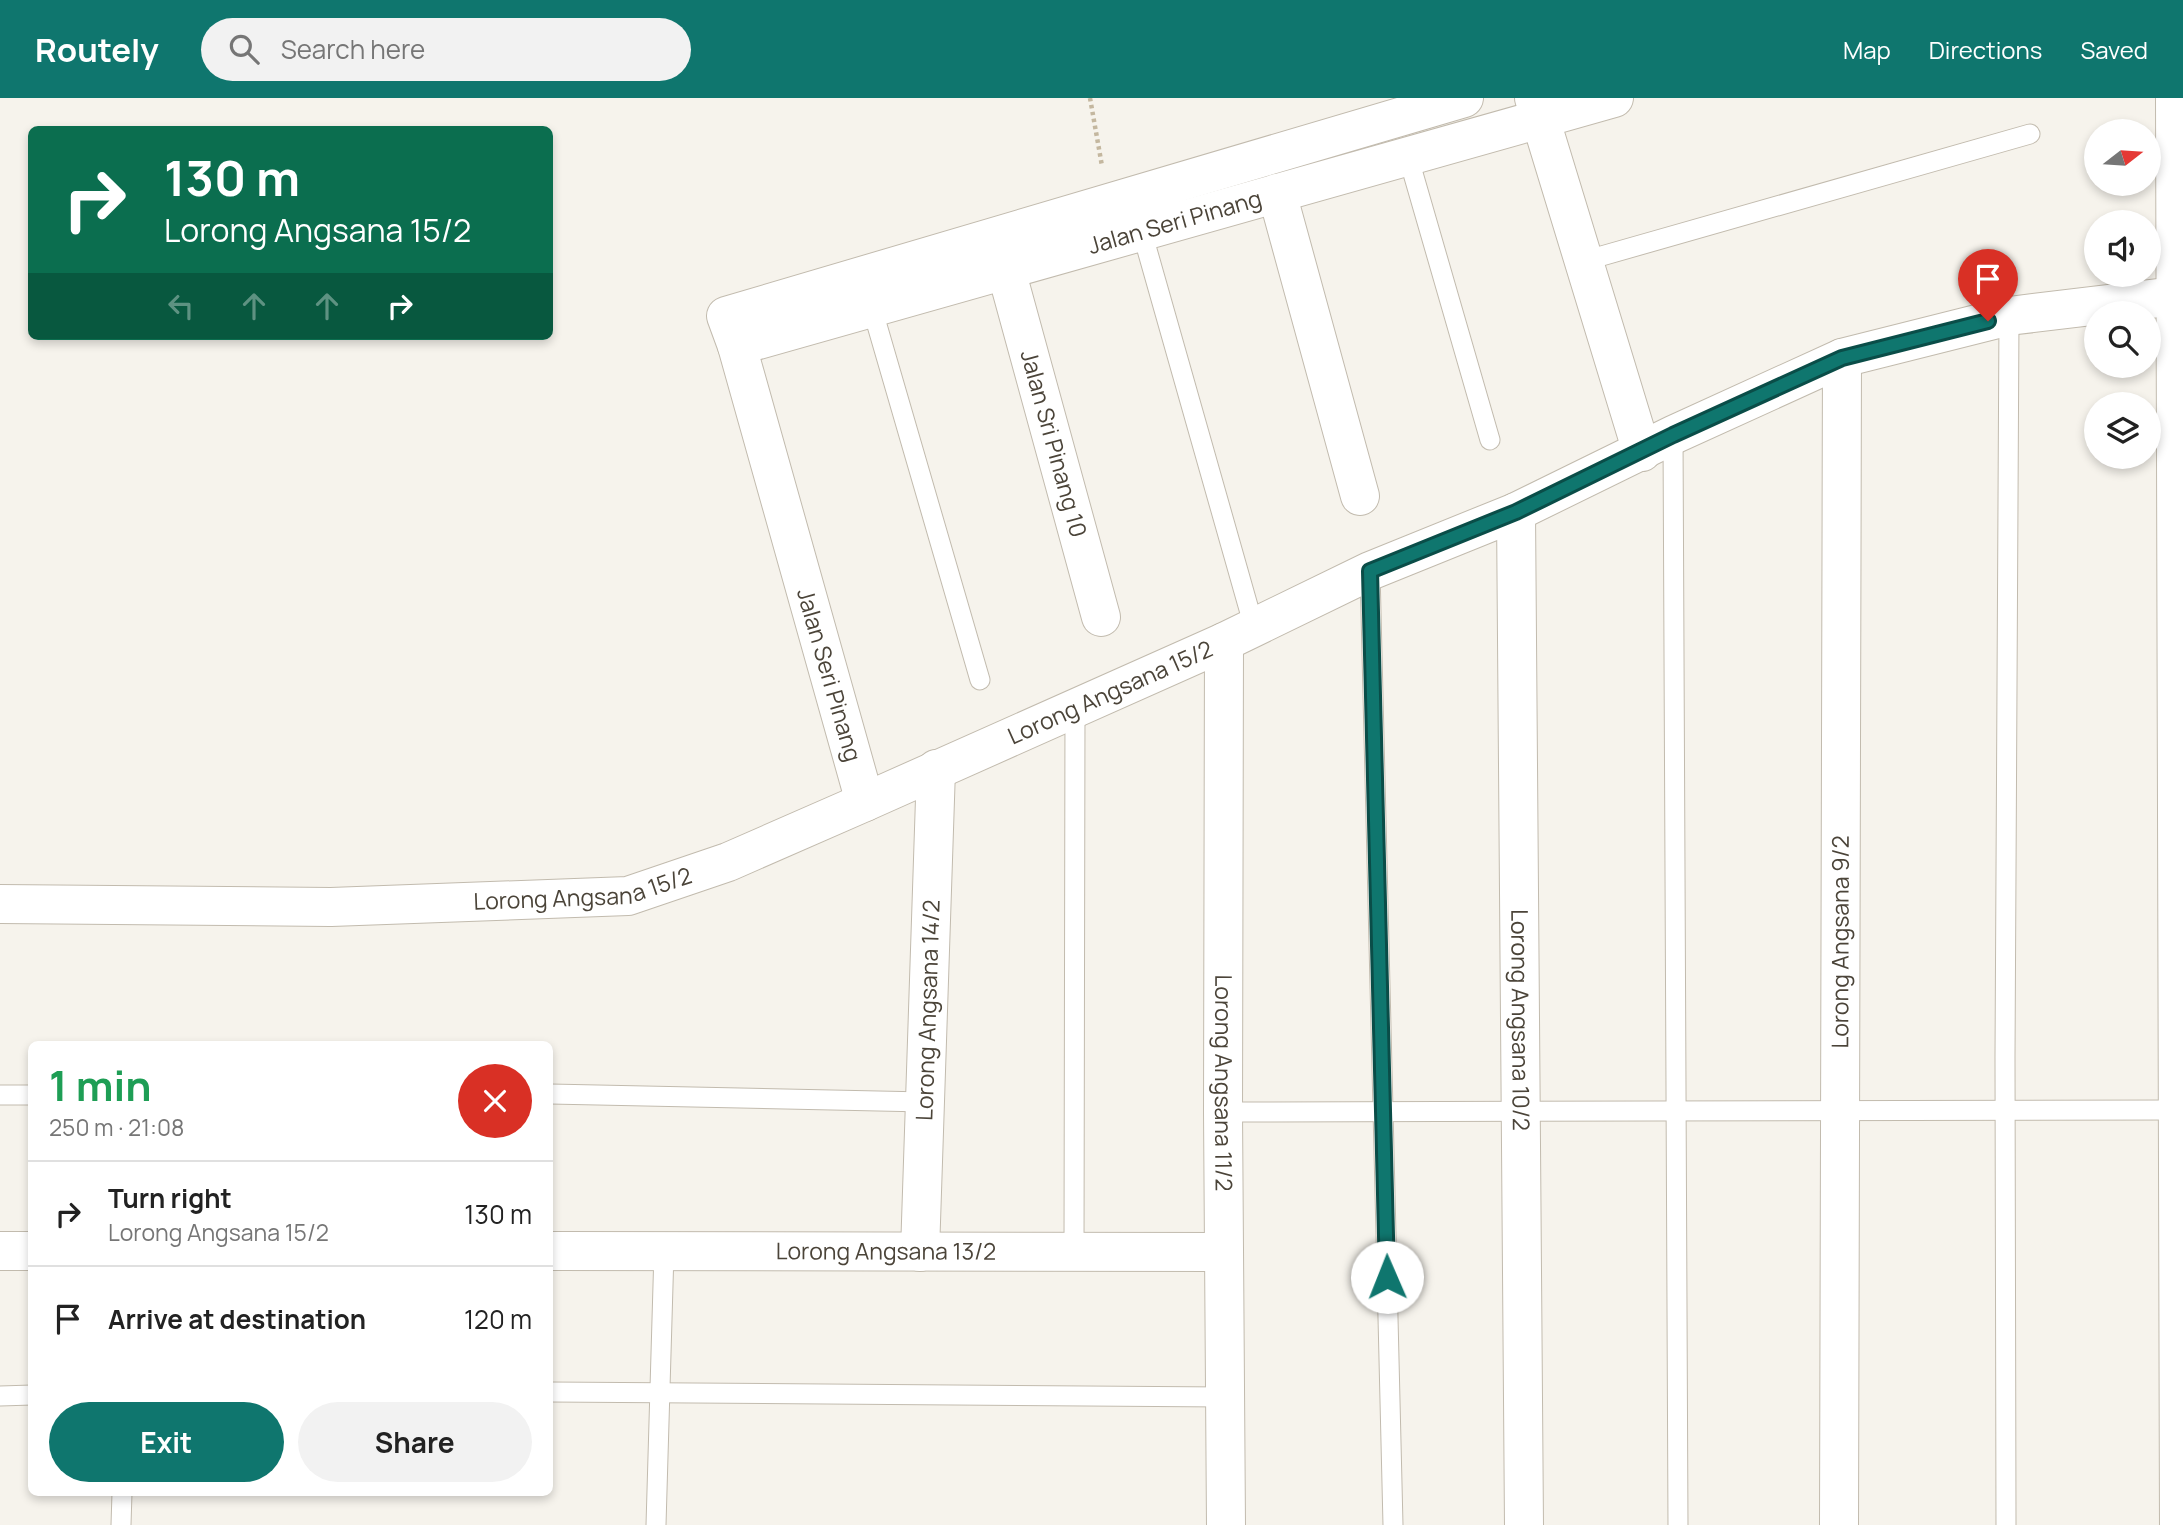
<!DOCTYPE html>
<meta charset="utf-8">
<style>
:root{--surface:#fff;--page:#f2f2f2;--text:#222;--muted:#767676;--line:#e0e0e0;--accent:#0f766e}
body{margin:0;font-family:Manrope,sans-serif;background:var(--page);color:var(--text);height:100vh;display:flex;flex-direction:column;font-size:26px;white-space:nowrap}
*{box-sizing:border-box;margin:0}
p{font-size:23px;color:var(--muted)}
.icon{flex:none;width:38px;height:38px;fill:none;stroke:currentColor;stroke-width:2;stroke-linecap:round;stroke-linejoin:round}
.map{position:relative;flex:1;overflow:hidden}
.side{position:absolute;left:28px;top:943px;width:525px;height:455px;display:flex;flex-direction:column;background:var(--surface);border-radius:10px;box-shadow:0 4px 10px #0003}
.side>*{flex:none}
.banner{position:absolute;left:28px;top:28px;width:525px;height:214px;border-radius:10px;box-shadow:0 4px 10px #0003;background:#0b6e4f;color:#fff;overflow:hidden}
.needle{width:46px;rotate:73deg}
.controls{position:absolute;left:2084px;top:21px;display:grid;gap:14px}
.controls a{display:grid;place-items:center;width:77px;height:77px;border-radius:50%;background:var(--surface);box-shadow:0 4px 10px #0003;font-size:35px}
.pin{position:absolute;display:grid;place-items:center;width:60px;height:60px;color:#fff;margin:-72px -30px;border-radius:50% 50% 50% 0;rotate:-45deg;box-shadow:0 0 7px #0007}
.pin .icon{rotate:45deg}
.me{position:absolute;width:77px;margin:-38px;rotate:359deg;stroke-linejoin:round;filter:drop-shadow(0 0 5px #0008)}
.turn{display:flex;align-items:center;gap:24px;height:147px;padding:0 21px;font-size:32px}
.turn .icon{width:91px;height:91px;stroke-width:2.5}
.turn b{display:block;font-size:49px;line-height:60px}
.lanes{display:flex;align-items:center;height:66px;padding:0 21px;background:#0003;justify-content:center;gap:35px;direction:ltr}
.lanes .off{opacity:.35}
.round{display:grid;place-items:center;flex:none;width:74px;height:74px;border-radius:37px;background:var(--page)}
.summary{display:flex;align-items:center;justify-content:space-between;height:119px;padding:0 21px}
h1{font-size:42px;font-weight:700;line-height:52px;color:#1e9e55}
.button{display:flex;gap:14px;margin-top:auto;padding:14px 21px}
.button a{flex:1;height:80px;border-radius:42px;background:var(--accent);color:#fff;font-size:28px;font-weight:700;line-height:80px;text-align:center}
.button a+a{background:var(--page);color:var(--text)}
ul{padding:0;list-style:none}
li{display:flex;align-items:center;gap:21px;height:105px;padding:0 21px;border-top:2px solid var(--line)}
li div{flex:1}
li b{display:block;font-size:26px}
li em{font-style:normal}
header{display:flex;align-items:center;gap:42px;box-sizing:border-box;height:98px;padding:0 35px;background:var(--accent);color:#fff}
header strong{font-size:33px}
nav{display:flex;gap:38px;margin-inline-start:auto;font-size:24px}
.search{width:490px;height:63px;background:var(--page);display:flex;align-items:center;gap:18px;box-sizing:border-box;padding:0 24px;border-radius:38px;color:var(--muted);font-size:26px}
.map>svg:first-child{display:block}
</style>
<header>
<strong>Routely</strong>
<div class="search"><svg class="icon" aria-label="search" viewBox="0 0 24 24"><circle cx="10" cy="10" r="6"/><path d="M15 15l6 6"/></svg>Search here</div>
<nav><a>Map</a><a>Directions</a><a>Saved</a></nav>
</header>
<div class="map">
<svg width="2183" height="1427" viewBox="0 0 2183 1427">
<rect width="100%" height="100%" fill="#f6f3ec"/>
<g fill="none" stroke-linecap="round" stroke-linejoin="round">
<defs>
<g id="service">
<polyline points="1408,58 1490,342"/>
<polyline points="1142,134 1254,529"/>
<polyline points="1584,163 2030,36"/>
<polyline points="872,210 980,582"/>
<polyline points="1673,337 1678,1427"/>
<polyline points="1370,473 1393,1427"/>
<polyline points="550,996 925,1004"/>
<polyline points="0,997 32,997"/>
<polyline points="1223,1014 2178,1012"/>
<polyline points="1074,1154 1075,609"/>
<polyline points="550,1294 1225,1299"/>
<polyline points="0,1298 32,1297"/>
<polyline points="121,1427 122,1395"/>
<polyline points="656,1427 664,1153"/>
<polyline points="2006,1427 2005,960 2009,218"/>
</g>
<g id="minor">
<polyline points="1534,0 1642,354"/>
<polyline points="2175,0 2179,1427"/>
<polyline points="1277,95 1360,398"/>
<path id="s1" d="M1006,172L1101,519"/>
<path id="s2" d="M737,248L1614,0"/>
<path id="s3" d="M1516,414L1524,1427"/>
<path id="s4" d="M1224,544L1223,1014L1226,1427"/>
<polyline points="865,704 737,248 726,218 1464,0"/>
<path id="s5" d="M0,806L331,809L628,798L728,764L865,704L1224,544L1370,473L1516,414L1673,337L1842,260L2009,218L2183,197"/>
<polyline points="0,1153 32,1153"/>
<path id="s6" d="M550,1153L1224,1154"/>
<path id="s7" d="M920,1154L936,671"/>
<path id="s8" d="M1839,1427L1842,260"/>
</g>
</defs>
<use href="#service" stroke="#c2bbae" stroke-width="21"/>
<use href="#minor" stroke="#c2bbae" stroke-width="40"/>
<polyline stroke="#c4b79f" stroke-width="4.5" stroke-dasharray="3.5 3.5" stroke-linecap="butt" points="1090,0 1102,68"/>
<use href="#service" stroke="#fff" stroke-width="19"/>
<use href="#minor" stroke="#fff" stroke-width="38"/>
</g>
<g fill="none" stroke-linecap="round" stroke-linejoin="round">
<defs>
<polyline id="route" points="1387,1179 1370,473 1516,414 1673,337 1842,260 1988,223"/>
</defs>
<use href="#route" stroke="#0a4d48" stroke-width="18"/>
<use href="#route" stroke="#0f766e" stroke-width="12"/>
</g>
<g text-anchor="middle" stroke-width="6" stroke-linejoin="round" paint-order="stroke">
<g font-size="23" fill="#4b4439" stroke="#fff">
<text dy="8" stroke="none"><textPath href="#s2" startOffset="455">Jalan Seri Pinang</textPath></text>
<text dy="8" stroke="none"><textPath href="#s1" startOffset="180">Jalan Sri Pinang 10</textPath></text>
<text transform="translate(829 577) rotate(74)" y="8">Jalan Seri Pinang</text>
<text dy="8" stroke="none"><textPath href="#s5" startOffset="1152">Lorong Angsana 15/2</textPath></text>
<text dy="8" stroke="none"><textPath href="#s5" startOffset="584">Lorong Angsana 15/2</textPath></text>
<text dy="8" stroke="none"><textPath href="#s8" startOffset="583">Lorong Angsana 9/2</textPath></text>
<text dy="8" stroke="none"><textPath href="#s7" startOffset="242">Lorong Angsana 14/2</textPath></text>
<text dy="8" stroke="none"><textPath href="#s3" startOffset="508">Lorong Angsana 10/2</textPath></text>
<text dy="8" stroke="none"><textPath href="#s4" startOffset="441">Lorong Angsana 11/2</textPath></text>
<text dy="8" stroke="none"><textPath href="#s6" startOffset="336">Lorong Angsana 13/2</textPath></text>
</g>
</g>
</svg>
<div class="controls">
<a><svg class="needle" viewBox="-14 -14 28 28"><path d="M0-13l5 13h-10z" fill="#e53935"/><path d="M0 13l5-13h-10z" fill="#767676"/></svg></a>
<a><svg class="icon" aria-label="sound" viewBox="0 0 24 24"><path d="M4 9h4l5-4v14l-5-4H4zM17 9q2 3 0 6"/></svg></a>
<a><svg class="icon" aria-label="search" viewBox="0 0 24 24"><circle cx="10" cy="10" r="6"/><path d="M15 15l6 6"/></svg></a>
<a><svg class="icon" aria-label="layers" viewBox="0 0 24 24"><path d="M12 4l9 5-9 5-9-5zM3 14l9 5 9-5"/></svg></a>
</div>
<div class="pin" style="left:1988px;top:223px;background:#d93025"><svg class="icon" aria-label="arrive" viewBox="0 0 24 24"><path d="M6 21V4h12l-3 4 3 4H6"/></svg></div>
<svg class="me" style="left:1387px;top:1179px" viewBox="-20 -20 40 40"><circle r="19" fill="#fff"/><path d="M0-13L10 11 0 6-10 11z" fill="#0f766e"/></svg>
<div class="banner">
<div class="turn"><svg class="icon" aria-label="right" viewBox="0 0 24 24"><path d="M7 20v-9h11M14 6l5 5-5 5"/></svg><div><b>130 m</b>Lorong Angsana 15/2</div></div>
<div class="lanes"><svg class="icon off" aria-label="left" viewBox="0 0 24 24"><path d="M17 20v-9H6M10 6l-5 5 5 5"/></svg><svg class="icon off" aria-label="ahead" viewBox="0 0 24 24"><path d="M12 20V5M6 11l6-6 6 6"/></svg><svg class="icon off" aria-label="ahead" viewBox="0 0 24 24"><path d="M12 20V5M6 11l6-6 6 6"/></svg><svg class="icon" aria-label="right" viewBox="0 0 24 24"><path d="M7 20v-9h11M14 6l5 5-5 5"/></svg></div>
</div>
<section class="side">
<div class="summary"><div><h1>1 min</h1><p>250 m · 21:08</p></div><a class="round" style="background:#d93025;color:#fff"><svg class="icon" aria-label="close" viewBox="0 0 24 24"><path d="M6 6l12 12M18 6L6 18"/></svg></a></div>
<ul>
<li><svg class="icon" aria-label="right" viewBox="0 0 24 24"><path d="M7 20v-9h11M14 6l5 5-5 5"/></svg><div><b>Turn right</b><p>Lorong Angsana 15/2</p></div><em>130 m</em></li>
<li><svg class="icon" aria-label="arrive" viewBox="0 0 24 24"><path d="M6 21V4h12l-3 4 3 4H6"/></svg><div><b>Arrive at destination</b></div><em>120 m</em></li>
</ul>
<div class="button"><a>Exit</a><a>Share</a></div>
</section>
</div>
